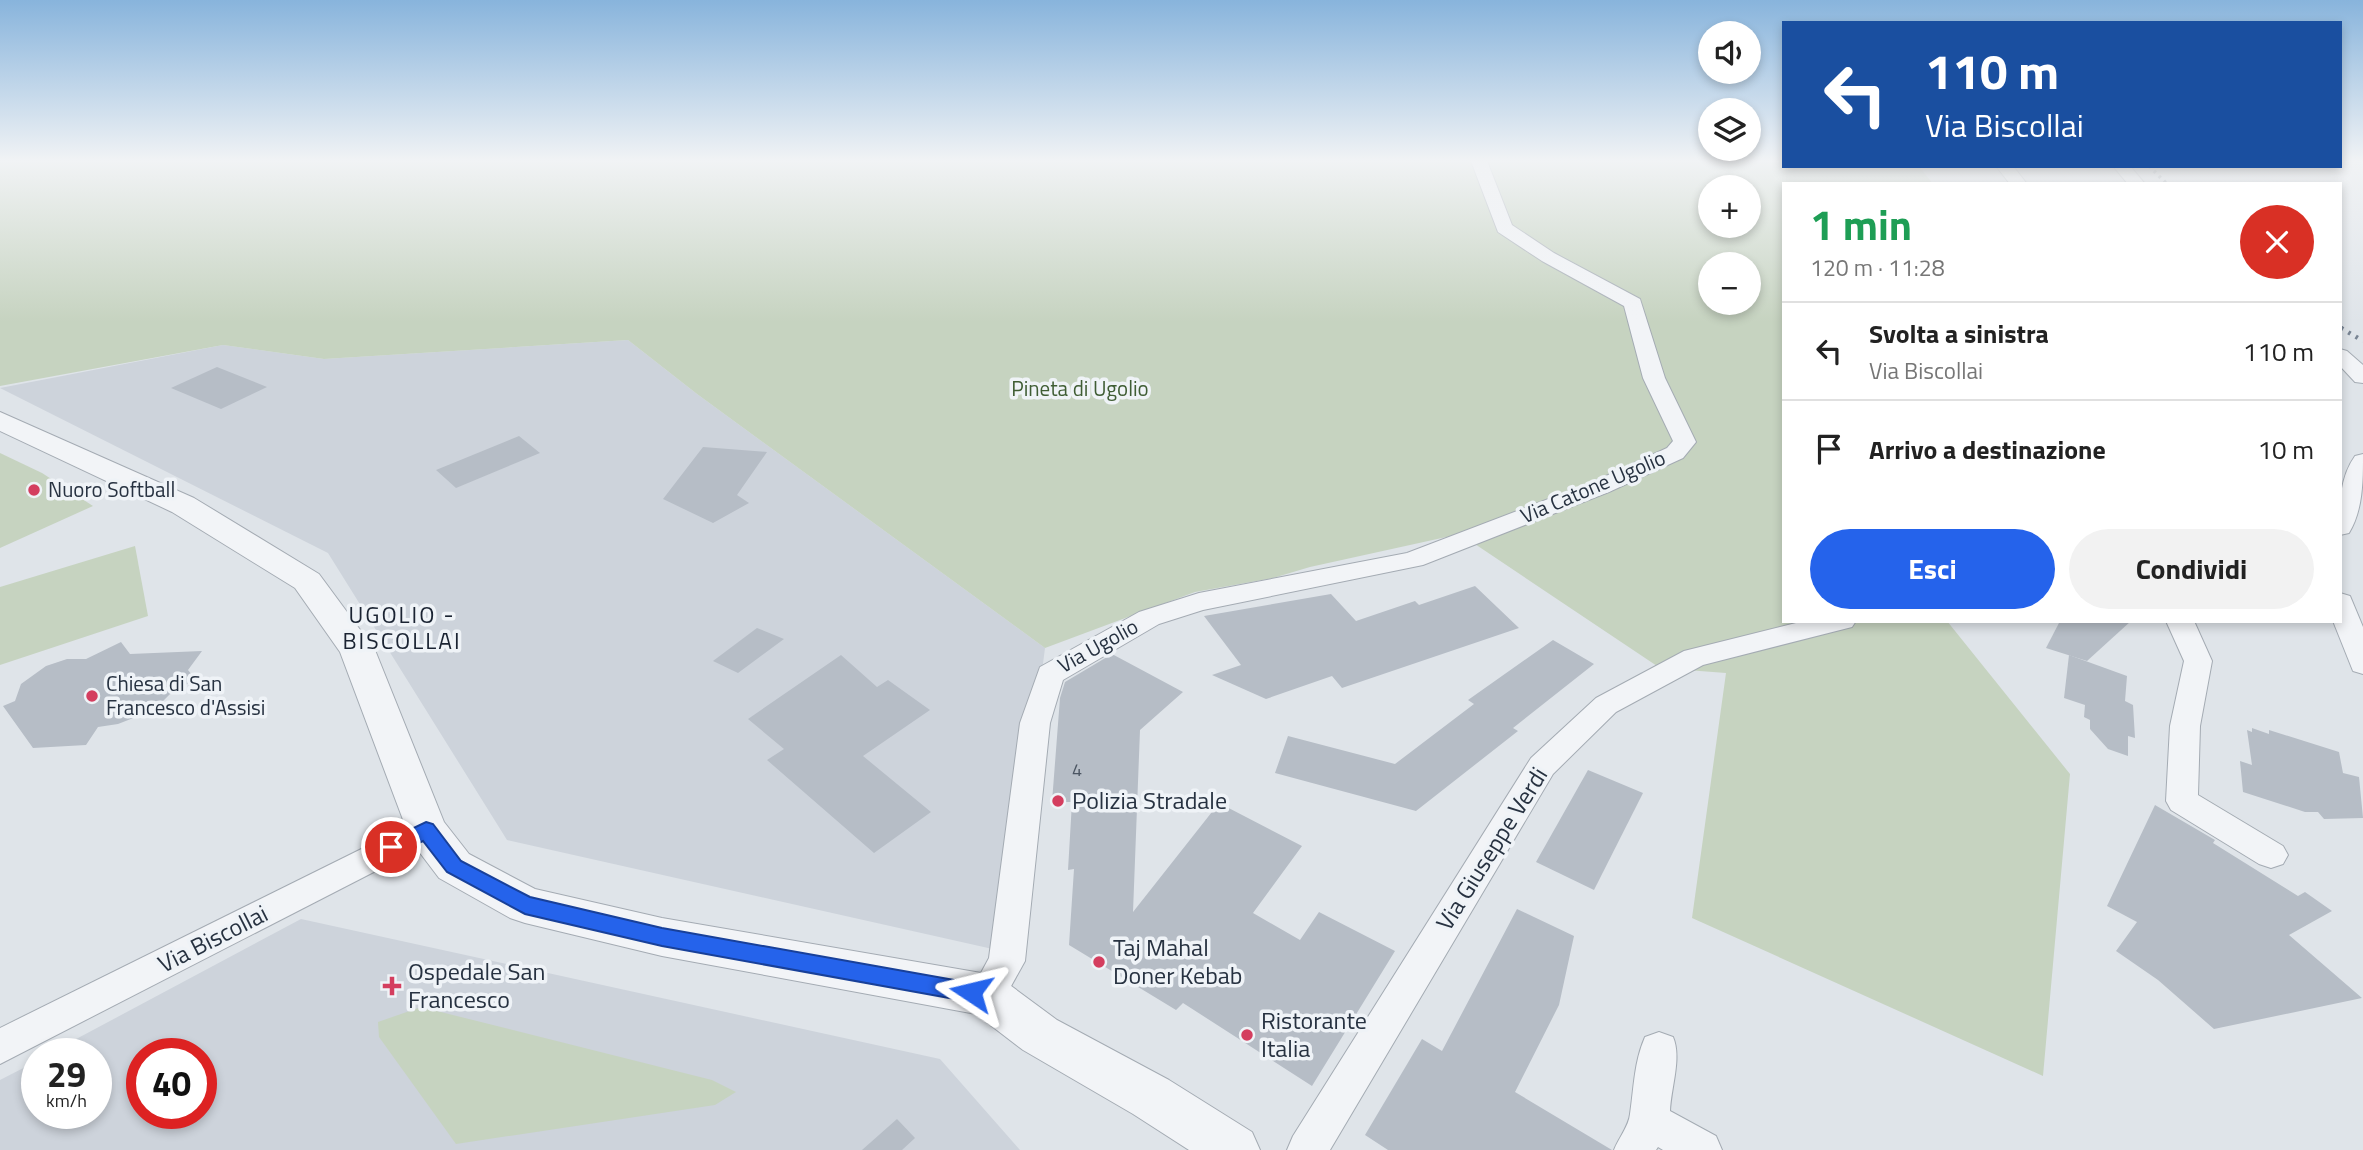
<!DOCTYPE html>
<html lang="it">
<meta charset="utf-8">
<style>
:root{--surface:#fff;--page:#f2f2f2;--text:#222;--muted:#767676;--line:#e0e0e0;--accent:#2563eb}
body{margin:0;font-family:"Titillium Web",sans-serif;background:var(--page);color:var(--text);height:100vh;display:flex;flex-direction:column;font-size:26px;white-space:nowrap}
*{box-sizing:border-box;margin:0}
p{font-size:23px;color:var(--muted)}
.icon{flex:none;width:38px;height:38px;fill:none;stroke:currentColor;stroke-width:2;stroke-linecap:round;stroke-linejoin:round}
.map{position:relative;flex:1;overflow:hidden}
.details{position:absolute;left:1782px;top:182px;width:560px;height:441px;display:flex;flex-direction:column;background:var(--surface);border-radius:0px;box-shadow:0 4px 10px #0003}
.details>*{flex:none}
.hud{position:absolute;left:1782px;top:21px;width:560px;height:147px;border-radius:0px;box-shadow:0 4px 10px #0003;background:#1a4fa0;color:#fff;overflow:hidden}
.controls{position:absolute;left:1698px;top:21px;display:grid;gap:14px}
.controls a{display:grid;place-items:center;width:63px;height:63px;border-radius:50%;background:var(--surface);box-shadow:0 4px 10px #0003;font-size:35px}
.speed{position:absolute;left:21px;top:1038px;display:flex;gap:14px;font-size:35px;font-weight:700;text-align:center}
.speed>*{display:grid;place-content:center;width:91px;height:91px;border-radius:50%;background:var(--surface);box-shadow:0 4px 10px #0003;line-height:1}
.speed small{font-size:18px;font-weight:400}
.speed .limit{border:10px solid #d22;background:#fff;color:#111}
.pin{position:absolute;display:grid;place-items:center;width:60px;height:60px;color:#fff;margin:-30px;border:4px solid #fff;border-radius:50%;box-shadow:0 2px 7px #0007}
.me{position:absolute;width:77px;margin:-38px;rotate:280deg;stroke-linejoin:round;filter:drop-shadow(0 0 5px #0008)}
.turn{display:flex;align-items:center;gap:24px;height:147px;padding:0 28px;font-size:32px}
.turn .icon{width:91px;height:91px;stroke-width:2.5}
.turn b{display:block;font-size:49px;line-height:60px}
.round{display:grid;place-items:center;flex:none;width:74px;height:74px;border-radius:37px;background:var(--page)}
.summary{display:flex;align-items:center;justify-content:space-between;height:119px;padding:0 28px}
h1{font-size:42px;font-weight:700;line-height:52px;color:#1e9e55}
.primary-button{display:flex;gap:14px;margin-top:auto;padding:14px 28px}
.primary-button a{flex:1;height:80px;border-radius:42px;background:var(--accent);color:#fff;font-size:28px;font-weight:700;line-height:80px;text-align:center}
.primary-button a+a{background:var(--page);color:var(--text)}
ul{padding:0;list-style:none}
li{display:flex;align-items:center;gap:21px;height:98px;padding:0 28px;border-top:2px solid var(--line)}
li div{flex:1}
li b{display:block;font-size:26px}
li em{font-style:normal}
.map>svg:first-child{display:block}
</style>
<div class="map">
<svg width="2363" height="1150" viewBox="0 0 2363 1150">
<rect width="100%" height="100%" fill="#dfe4e9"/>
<g fill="#cdd3db" fill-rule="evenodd">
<polygon points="628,340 697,394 1045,648 1006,952 507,840 328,553 0,388 223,345 324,359"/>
<path d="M301,919L940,1059L1020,1150H0V1080L37,1061V1113H96V1054L50,1053ZM142,1054H201V1113H142Z"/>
</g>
<g fill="#c6d3c0" fill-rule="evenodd">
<path d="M0,161H1783V166H1919L1933,184H1783V621H1947L2070,774L2043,1076L1692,918L1726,673L1660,668L1460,534L1310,567L1273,578L1195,592L1045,648L697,394L628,340L324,359L223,345L0,386ZM1710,187H1748V226H1710ZM1710,264H1748V303H1710Z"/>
<polygon points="0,453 42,473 93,506 0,548"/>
<polygon points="135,546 148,616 0,665 0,587"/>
<polygon points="421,1007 712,1080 736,1092 715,1105 456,1144 379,1037 378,1022"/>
</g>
<g fill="#b6bdc6">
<polygon points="217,367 267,387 221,409 171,388"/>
<polygon points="519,436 540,453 456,488 436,470"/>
<polygon points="703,447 767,452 737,495 749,503 713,523 663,499"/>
<polygon points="1475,586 1519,628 1342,688 1332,676 1266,699 1212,675 1241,665 1204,616 1331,594 1356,621 1415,601 1419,605"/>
<polygon points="2060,621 2131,621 2087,661 2046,648"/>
<polygon points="757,628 784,639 738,673 713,661"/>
<polygon points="1553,640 1594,664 1513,728 1518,731 1416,811 1275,773 1288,736 1395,764 1474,704 1468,700"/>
<polygon points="121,642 130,654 202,651 188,670 196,680 174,690 160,704 141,715 118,724 98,727 86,745 33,748 3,706 15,701 21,684 46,666 67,659 86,659"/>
<polygon points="1112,654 1183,692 1140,730 1133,912 1219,803 1302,846 1253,913 1300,940 1319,912 1395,951 1312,1086 1183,1003 1176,1010 1069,945 1074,869 1068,870 1072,802 1052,802 1060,698 1065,682"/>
<polygon points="841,655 877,687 888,680 930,710 863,756 931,812 874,853 767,760 784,749 748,719"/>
<polygon points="2069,655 2127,676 2125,701 2133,705 2135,738 2128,736 2128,756 2108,749 2090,729 2090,720 2084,717 2085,705 2064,698"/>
<polygon points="2252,728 2269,734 2269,730 2339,752 2343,773 2359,777 2363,818 2324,819 2318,812 2305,812 2243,792 2240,761 2252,765 2247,730 2252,732"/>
<polygon points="1588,770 1643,793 1594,890 1536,862"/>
<polygon points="2155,805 2215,840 2213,843 2298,896 2305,892 2332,911 2289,935 2362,998 2214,1029 2158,980 2116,951 2137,922 2107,906"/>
<polygon points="1517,909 1574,936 1559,1005 1515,1092 1612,1150 1388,1150 1365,1135 1422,1039 1442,1051"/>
<polygon points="897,1119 915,1138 902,1150 862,1150"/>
</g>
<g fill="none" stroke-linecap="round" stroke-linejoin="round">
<defs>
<g id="minor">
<polygon points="1471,161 1487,161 1512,225 1554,253 1640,299 1665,378 1696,442 1683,458 1609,492 1423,565 1203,610 1159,624 1063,680 1050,723 1025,961 1000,1006 987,1011 974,1006 969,995 989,958 1020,723 1040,667 1139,612 1199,593 1407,553 1593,482 1667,448 1673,441 1643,378 1624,306 1542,261 1498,232"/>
<polygon points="1996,166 2013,166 2027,184 2010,184"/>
<polygon points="2113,166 2130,166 2145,184 2128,184"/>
<polygon points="2340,349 2347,351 2363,365 2363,383 2355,382 2340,366"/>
<path d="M2363,454C2363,481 2363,510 2349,533L2340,535C2340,508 2338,480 2355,456Z"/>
<polygon points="2340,593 2350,596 2363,627 2363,674 2353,671 2333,621 2340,621"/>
<polygon points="1804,621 1856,621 1852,627 1703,665 1616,712 1553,774 1330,1150 1287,1150 1293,1136 1531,758 1596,698 1684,651"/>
<polygon points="2166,621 2194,621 2212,661 2200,726 2198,795 2283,846 2288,855 2283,864 2271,868 2259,864 2171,810 2166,801 2170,726 2184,661"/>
<polygon points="426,817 438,821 442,830 438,839 0,1064 0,1028"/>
<path d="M1659,1032L1673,1037C1682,1058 1671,1087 1670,1111L1716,1136L1722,1150H1663L1658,1147L1656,1150H1614C1618,1139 1629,1126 1630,1114C1634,1087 1634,1062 1645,1037Z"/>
</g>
<polygon id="tertiary" points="0,412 194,498 319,574 375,650 444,822 469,854 535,889 662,918 987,974 1003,980 1057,1020 1169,1080 1252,1132 1260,1150 1189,1150 1133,1114 1023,1050 976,1014 662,956 525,923 510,918 439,878 411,841 340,652 295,588 172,512 0,431"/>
</defs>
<use href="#minor" stroke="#a4abb3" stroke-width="2"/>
<use href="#tertiary" stroke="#a4abb3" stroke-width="2"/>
<use href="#minor" fill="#f2f4f7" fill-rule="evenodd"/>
<use href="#tertiary" fill="#f2f4f7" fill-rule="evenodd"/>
<g stroke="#788493" stroke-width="3.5" stroke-dasharray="2.5 4.5" stroke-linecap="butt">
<polyline points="2149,166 2167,184"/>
<polyline points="2340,327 2344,329"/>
</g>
<polyline stroke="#788493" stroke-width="4.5" stroke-dasharray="2.5 6" stroke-linecap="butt" points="2341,328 2363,341"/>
</g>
<linearGradient id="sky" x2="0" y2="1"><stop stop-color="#88b4dc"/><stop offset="0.5" stop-color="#f1f3f5"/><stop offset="1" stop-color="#f1f3f5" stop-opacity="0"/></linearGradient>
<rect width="2363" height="322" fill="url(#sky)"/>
<polygon fill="#2563eb" stroke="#184099" stroke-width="2" points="426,822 433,824 461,861 530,897 662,928 971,983 979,985 982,992 979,999 971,1002 662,946 525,914 447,872 423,841 391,855 384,853 381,847 384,842"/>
<g fill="#d43e5f" stroke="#eff3f7" stroke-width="2.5">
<circle cx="34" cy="490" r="7"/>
<circle cx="92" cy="696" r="7"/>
<circle cx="1058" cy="801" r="7"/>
<circle cx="1099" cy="962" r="7"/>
<path d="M388.5 975.5h7v7h7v7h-7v7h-7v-7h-7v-7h7z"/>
<circle cx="1247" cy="1035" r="7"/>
</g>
<g text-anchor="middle" stroke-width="7" stroke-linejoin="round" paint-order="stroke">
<g font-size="18" fill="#4b5562">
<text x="1077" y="776">4</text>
</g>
<g font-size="21" fill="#3f5d34" stroke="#eff3f7">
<text x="1080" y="396">Pineta di Ugolio</text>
</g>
<g font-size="21" fill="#273241" stroke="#eff3f7">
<text transform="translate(1593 487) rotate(-23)" y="7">Via Catone Ugolio</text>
<text transform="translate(1098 646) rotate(-29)" y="7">Via Ugolio</text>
</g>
<g font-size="21" fill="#273241" stroke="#eff3f7" text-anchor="start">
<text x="48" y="497">Nuoro Softball</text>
<text x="106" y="691">Chiesa di San<tspan x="106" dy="24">Francesco d'Assisi</tspan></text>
</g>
<g font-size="23" letter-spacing="2" fill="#1a2332" stroke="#eff3f7">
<text x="402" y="623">UGOLIO -<tspan x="402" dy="26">BISCOLLAI</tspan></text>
</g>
<g font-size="24" fill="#273241" stroke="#eff3f7" text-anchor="start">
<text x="1072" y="809">Polizia Stradale</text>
<text x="1113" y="956">Taj Mahal<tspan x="1113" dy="28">Doner Kebab</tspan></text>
<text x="408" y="980">Ospedale San<tspan x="408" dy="28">Francesco</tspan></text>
<text x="1261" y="1029">Ristorante<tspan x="1261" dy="28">Italia</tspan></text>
</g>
<g font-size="24" fill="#273241" stroke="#eff3f7">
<text transform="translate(1492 849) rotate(-58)" y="8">Via Giuseppe Verdi</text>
<text transform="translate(213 939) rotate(-27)" y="8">Via Biscollai</text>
</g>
</g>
</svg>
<div class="controls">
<a><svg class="icon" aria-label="sound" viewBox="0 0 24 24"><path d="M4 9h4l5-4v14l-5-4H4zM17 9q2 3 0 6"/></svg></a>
<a><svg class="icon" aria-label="layers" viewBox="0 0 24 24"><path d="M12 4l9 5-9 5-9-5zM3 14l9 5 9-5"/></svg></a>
<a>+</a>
<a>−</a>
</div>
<div class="speed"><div>29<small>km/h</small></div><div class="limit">40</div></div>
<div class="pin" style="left:391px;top:847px;background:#d93025"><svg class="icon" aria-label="arrive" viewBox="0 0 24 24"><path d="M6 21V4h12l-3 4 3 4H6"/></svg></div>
<svg class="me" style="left:971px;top:992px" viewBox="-20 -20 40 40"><path d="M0-17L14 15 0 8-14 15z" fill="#2563eb" stroke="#fff" stroke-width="4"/></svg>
<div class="hud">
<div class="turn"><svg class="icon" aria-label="left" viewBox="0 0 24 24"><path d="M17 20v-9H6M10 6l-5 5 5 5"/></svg><div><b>110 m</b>Via Biscollai</div></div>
</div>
<section class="details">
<div class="summary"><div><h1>1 min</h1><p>120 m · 11:28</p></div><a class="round" style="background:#d93025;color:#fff"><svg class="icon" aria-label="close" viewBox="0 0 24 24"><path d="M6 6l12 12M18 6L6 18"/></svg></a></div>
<ul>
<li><svg class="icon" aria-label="left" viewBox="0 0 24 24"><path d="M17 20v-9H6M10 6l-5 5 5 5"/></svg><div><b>Svolta a sinistra</b><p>Via Biscollai</p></div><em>110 m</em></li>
<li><svg class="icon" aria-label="arrive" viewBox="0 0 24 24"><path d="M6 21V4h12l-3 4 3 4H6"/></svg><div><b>Arrivo a destinazione</b></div><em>10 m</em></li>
</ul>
<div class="primary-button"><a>Esci</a><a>Condividi</a></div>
</section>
</div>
